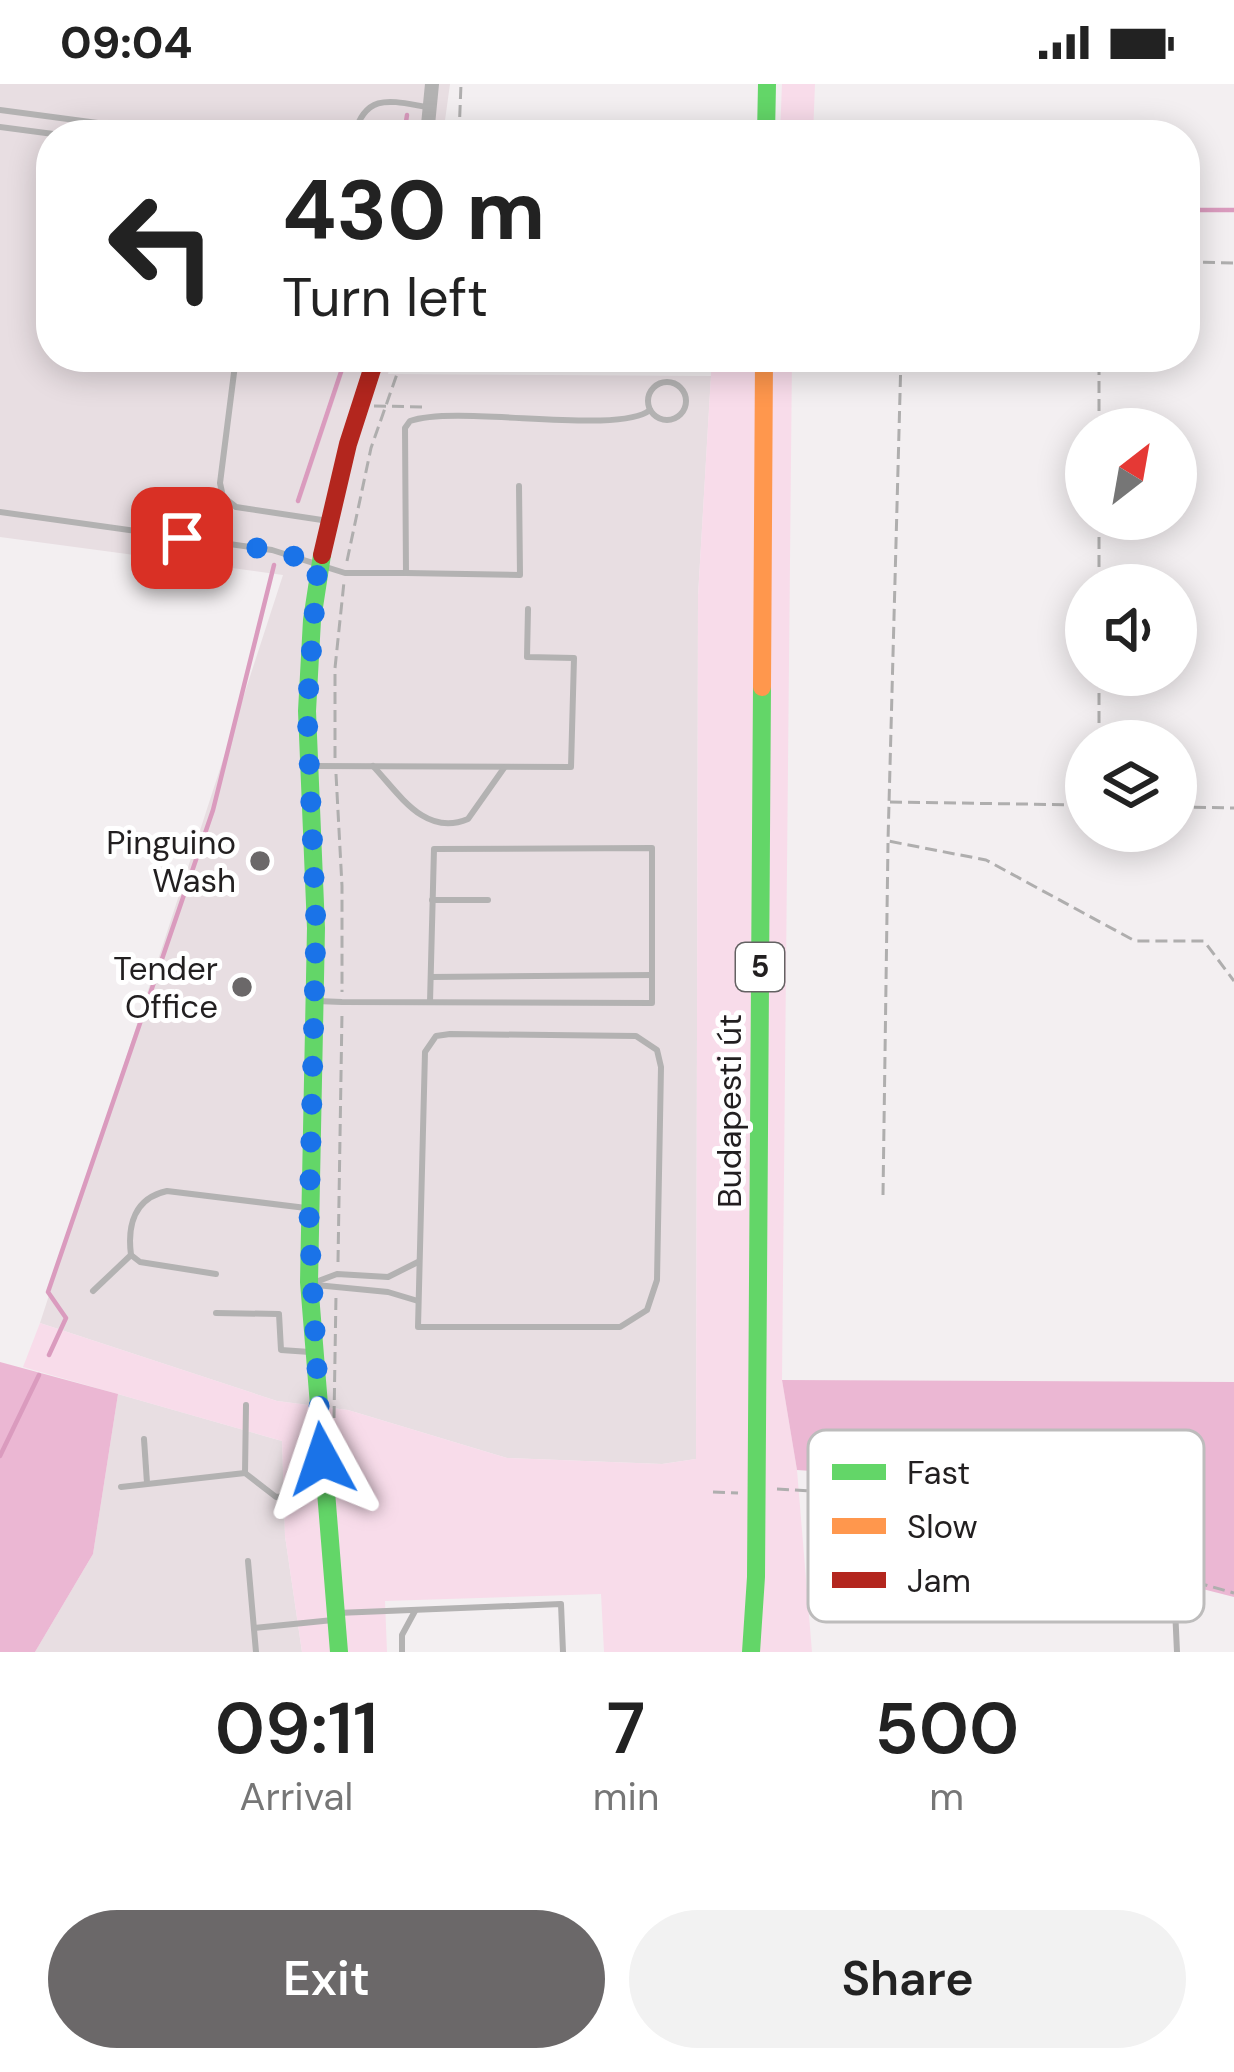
<!DOCTYPE html>
<meta charset="utf-8">
<style>
:root{--surface:#fff;--page:#f2f2f2;--text:#222;--muted:#767676;--accent:#6b6869}
body{margin:0;font-family:"DM Sans",sans-serif;background:var(--page);color:var(--text);height:100vh;display:flex;flex-direction:column;font-size:45px;white-space:nowrap}
*{box-sizing:border-box;margin:0}
p{font-size:39px;color:var(--muted)}
.icon{flex:none;width:66px;height:66px;fill:none;stroke:currentColor;stroke-width:2;stroke-linecap:round;stroke-linejoin:round}
.map{position:relative;height:1568px;overflow:hidden}
.sheet{display:flex;flex-direction:column;background:var(--surface);flex:1}
.sheet>*{flex:none}
.hud{position:absolute;left:36px;top:36px;width:1164px;height:252px;border-radius:48px;box-shadow:0 6px 30px #0003;background:#fff;color:var(--text);overflow:hidden}
.needle{width:78px;rotate:31deg}
.controls{position:absolute;left:1065px;top:324px;display:grid;gap:24px}
.controls a{display:grid;place-items:center;width:132px;height:132px;border-radius:50%;background:var(--surface);box-shadow:0 6px 30px #0003;font-size:60px}
.pin{position:absolute;display:grid;place-items:center;width:102px;height:102px;color:#fff;margin:-51px;border-radius:24px;box-shadow:0 6px 18px #0006}
.me{position:absolute;width:132px;margin:-66px;rotate:355deg;stroke-linejoin:round;filter:drop-shadow(0 0 9px #0008)}
.turn{display:flex;align-items:center;gap:42px;height:252px;padding:0 48px;font-size:54px}
.turn .icon{width:156px;height:156px;stroke-width:2.5}
.turn b{display:block;font-size:84px;line-height:102px}
.eta{display:flex;justify-content:space-evenly;align-items:center;height:204px;text-align:center}
.eta b{font-size:72px;font-weight:600;line-height:84px}
.primary-button{display:flex;gap:24px;margin-top:auto;padding:24px 48px}
.primary-button a{flex:1;height:138px;border-radius:72px;background:var(--accent);color:#fff;font-size:48px;font-weight:600;line-height:138px;text-align:center}
.primary-button a+a{background:var(--page);color:var(--text)}
.status{display:flex;justify-content:space-between;align-items:center;height:84px;padding:0 60px;background:var(--surface);direction:ltr}
.status svg{height:33px;fill:currentColor}
.map>svg:first-child{display:block}
</style>
<div class="status"><b>09:04</b><svg viewBox="0 0 49 12"><path d="M0 12V9h3v3zM5 12V6h3v6zM10 12V3h3v9zM15 12V0h3v12zM26 1h20v11H26zM47 4h2v5h-2z"/></svg></div>
<div class="map">
<svg width="1234" height="1568" viewBox="0 0 1234 1568">
<rect width="100%" height="100%" fill="#f3eff1"/>
<g fill="#e8dee2">
<polygon points="0,0 450,0 443,51 51,51 51,273 392,273 388,290 711,292 698,512 696,1375 662,1380 507,1374 348,1326 277,1317 40,1239 283,491 0,453"/>
<polygon points="118,1310 282,1357 285,1452 302,1568 35,1568 93,1470"/>
</g>
<g fill="#f8dcea">
<polygon points="782,0 815,0 813,51 780,51"/>
<polygon points="712,273 792,273 782,1296 797,1386 812,1568 604,1568 601,1510 385,1517 387,1568 302,1568 285,1452 282,1357 23,1283 40,1239 277,1317 348,1326 507,1374 662,1380 696,1375 698,512"/>
</g>
<g fill="#ebb7d3">
<polygon points="0,1278 118,1310 93,1470 35,1568 0,1568"/>
<polygon points="782,1296 1234,1298 1234,1513 1065,1470 993,1425 870,1391 797,1386"/>
</g>
<g fill="none" stroke-linecap="round" stroke-linejoin="round">
<g stroke="#da9bbe" stroke-width="4.5">
<polyline points="404,51 407,31"/>
<polyline points="1185,126 1234,126"/>
<polyline points="298,417 343,282"/>
<polyline points="49,1271 66,1234 48,1208 213,726 274,481"/>
<polyline points="0,1372 39,1291"/>
</g>
<g stroke="#afaeae" stroke-width="3" stroke-dasharray="12 6" stroke-linecap="butt">
<polyline points="459,51 461,0"/>
<polyline points="1185,178 1234,179"/>
<polyline points="901,273 888,757 986,776 1135,857 1204,857 1234,897"/>
<polyline points="374,322 425,323"/>
<polyline points="1099,345 1099,273"/>
<polyline points="347,477 371,364 403,273"/>
<polyline points="1099,501 1099,435"/>
<polyline points="1099,657 1099,591"/>
<polyline points="335,674 335,584 344,498"/>
<polyline points="336,690 342,802 342,908"/>
<polyline points="890,718 1086,721"/>
<polyline points="1176,723 1234,724"/>
<polyline points="883,1111 888,759"/>
<polyline points="338,1178 342,929"/>
<polyline points="334,1334 336,1211"/>
<polyline points="777,1405 923,1414 1019,1449 1234,1509"/>
<polyline points="713,1408 738,1409"/>
</g>
<g stroke="#b3b2b2" stroke-width="6">
<polyline points="0,26 188,51"/>
<polyline points="0,43 61,51"/>
<path d="M354,51C366,8 391,17 427,23"/>
<polyline points="236,273 220,399 223,413 236,423 322,436"/>
<circle cx="667" cy="317" r="19"/>
<path d="M0,428L272,466L345,489H406L405,344L410,337C458,320 618,352 650,326"/>
<polyline points="406,489 520,491 519,402"/>
<polyline points="313,682 571,683 574,574 527,573 528,525"/>
<path d="M373,682C400,711 425,753 468,735L504,684"/>
<polyline points="432,816 488,816"/>
<polyline points="431,893 652,891"/>
<polyline points="317,917 342,918 652,919 652,764 434,765 430,918"/>
<polygon points="450,950 636,952 657,966 661,983 657,1196 647,1226 620,1243 418,1243 425,968 436,952"/>
<path d="M216,1190L140,1178L131,1171C127,1140 135,1114 167,1107L306,1124"/>
<polyline points="313,1199 337,1190 388,1193 418,1178"/>
<polyline points="316,1201 388,1208 418,1217"/>
<polyline points="93,1207 131,1171"/>
<polyline points="216,1229 279,1230 281,1266 310,1268"/>
<polyline points="246,1321 245,1389 276,1413 321,1408"/>
<polyline points="144,1355 147,1399"/>
<polyline points="121,1403 245,1389"/>
<polyline points="248,1477 256,1568"/>
<polyline points="1174,1502 1177,1568"/>
<polyline points="337,1529 561,1520 563,1568"/>
<polyline points="254,1544 333,1536"/>
<polyline points="402,1568 402,1551 415,1527"/>
</g>
<polyline stroke="#b3b2b2" stroke-width="14" points="427,51 432,0"/>
<g stroke="#63d668" stroke-width="18">
<polyline points="766,51 767,0"/>
<polyline points="322,471 312,536 307,627 316,844 309,1198 339,1568"/>
<polyline points="751,1568 756,1493 762,603"/>
</g>
<polyline stroke="#ff974d" stroke-width="18" points="762,603 764,273"/>
<polyline stroke="#b3261e" stroke-width="18" points="322,471 348,360 376,273"/>
</g>
<g fill="none" stroke-linecap="round" stroke-linejoin="round">
<polyline stroke="#1a73e8" stroke-width="21" stroke-dasharray="0 37.8" points="182,454 272,466 318,479 307,626 316,841 309,1139 322,1375"/>
</g>
<g fill="#6b6869" stroke="#fff" stroke-width="4.5">
<circle cx="260" cy="777" r="12"/>
<circle cx="242" cy="903" r="12"/>
</g>
<g text-anchor="middle" stroke-width="10" stroke-linejoin="round" paint-order="stroke">
<rect fill="#fff" stroke="#646263" stroke-width="3" x="736" y="859" width="48" height="48" rx="9"/>
<g font-size="30" font-weight="bold" fill="#221f20">
<text x="760" y="893">5</text>
</g>
<g font-size="33" fill="#221f20" stroke="#fff" text-anchor="end">
<text x="236" y="770">Pinguino<tspan x="236" dy="38">Wash</tspan></text>
<text x="218" y="896">Tender<tspan x="218" dy="38">Office</tspan></text>
</g>
<g font-size="33" fill="#221f20" stroke="#fff">
<text transform="translate(729 1027) rotate(-90)" y="12">Budapesti út</text>
</g>
</g>
<rect x="808" y="1346" width="396" height="192" rx="18" fill="#fff" stroke="#bdbcbc" stroke-width="3"/>
<rect x="832" y="1380" width="54" height="16" fill="#63d668"/>
<rect x="832" y="1434" width="54" height="16" fill="#ff974d"/>
<rect x="832" y="1488" width="54" height="16" fill="#b3261e"/>
<g font-size="33" fill="#221f20">
<text x="907" y="1400">Fast</text>
<text x="907" y="1454">Slow</text>
<text x="907" y="1508">Jam</text>
</g>
</svg>
<div class="controls">
<a><svg class="needle" viewBox="-14 -14 28 28"><path d="M0-13l5 13h-10z" fill="#e53935"/><path d="M0 13l5-13h-10z" fill="#767676"/></svg></a>
<a><svg class="icon" aria-label="sound" viewBox="0 0 24 24"><path d="M4 9h4l5-4v14l-5-4H4zM17 9q2 3 0 6"/></svg></a>
<a><svg class="icon" aria-label="layers" viewBox="0 0 24 24"><path d="M12 4l9 5-9 5-9-5zM3 14l9 5 9-5"/></svg></a>
</div>
<div class="pin" style="left:182px;top:454px;background:#d93025"><svg class="icon" aria-label="arrive" viewBox="0 0 24 24"><path d="M6 21V4h12l-3 4 3 4H6"/></svg></div>
<svg class="me" style="left:322px;top:1375px" viewBox="-20 -20 40 40"><path d="M0-17L14 15 0 8-14 15z" fill="#1a73e8" stroke="#fff" stroke-width="4"/></svg>
<div class="hud">
<div class="turn"><svg class="icon" aria-label="left" viewBox="0 0 24 24"><path d="M17 20v-9H6M10 6l-5 5 5 5"/></svg><div><b>430 m</b>Turn left</div></div>
</div>
</div>
<section class="sheet">
<div class="eta">
<div><b>09:11</b><p>Arrival</p></div>
<div><b>7</b><p>min</p></div>
<div><b>500</b><p>m</p></div>
</div>
<div class="primary-button"><a>Exit</a><a>Share</a></div>
</section>
